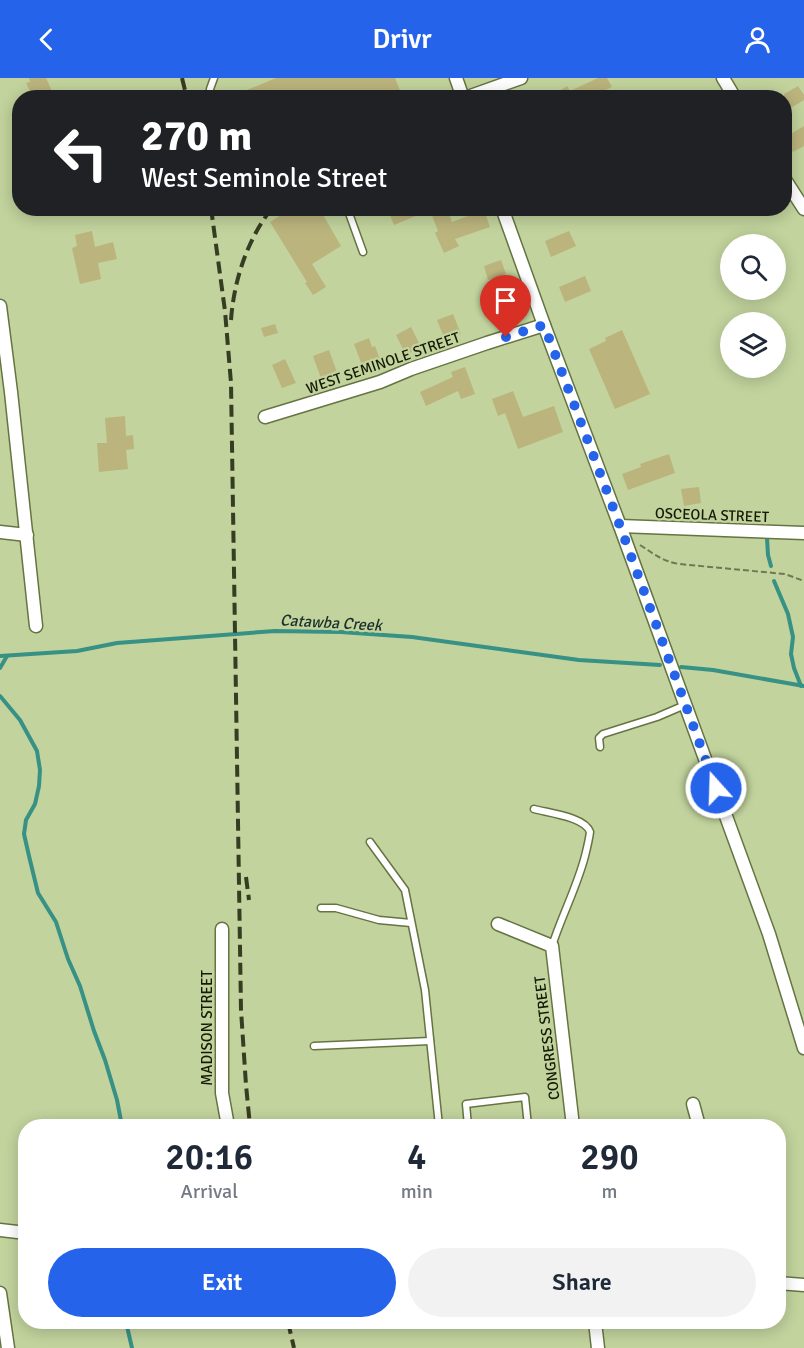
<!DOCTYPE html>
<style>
:root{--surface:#fff;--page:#f2f2f3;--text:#1f2937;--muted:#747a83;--accent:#2563eb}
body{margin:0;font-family:Signika,sans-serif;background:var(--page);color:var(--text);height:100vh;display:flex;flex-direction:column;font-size:22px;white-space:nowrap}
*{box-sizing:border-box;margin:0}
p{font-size:20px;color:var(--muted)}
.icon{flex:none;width:33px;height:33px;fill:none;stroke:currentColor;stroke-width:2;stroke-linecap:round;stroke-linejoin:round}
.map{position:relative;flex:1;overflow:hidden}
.details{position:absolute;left:18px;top:1041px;width:768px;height:210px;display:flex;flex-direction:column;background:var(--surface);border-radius:24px;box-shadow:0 3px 15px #0003}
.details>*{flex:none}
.guide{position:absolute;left:12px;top:12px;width:780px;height:126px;border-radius:24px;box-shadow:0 3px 15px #0003;background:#202124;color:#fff;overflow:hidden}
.fabs{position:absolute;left:720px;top:156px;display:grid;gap:12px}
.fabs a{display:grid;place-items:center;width:66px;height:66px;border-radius:50%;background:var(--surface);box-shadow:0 3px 15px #0003;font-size:30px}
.pin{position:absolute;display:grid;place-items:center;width:51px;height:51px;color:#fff;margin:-62px -26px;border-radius:50% 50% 50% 0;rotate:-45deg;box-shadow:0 0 6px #0007}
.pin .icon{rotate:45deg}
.me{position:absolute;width:66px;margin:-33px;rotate:340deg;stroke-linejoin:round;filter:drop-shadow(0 0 4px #0008)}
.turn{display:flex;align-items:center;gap:21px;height:126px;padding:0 30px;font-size:27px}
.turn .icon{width:78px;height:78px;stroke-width:2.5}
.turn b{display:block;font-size:42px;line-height:51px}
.eta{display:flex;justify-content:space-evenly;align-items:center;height:102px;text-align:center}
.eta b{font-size:36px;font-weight:600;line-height:42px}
.action{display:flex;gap:12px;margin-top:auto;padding:12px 30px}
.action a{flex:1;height:69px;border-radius:36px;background:var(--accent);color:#fff;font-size:24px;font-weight:600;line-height:69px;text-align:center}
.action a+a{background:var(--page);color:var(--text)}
header{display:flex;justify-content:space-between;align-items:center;height:78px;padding:0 30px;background:var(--accent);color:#fff;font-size:27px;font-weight:600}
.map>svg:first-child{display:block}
</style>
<header><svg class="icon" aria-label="back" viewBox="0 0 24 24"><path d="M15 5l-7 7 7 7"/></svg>Drivr<svg class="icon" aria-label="person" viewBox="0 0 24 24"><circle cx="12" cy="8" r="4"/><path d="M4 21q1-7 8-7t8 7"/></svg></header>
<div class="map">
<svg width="804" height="1270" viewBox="0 0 804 1270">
<rect width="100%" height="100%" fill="#c2d39d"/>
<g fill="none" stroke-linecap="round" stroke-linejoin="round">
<g stroke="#379184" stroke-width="4">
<polyline points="767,460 768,477 771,488"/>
<polyline points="774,503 788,536 793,559 791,576 794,590 801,608"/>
<polyline points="0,578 77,573 117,565 275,553 341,554 412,559 579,582 660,587"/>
<polyline points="681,589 713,592 804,608"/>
<polyline points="0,590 7,578"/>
<polyline points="0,618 20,642 37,673 40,692 39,708 35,726 26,742 24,756 29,778 38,815 56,844 68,881 80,908 94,953 105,982 117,1022 122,1048"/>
<polyline points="126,1244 132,1270"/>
</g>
</g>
<g fill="#bbb47d">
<polygon points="29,0 46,0 55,20 33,20 26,5 30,4"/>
<polygon points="276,0 395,0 403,20 228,20"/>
<polygon points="598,0 607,0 612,9 588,20 548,20 567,8 570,13"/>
<polygon points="798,8 804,17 804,22 784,34 784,16"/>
<polygon points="804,48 804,68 793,74 784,60"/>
<polygon points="292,130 319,130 341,168 312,186 326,209 313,217 305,205 307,204 270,144"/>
<polygon points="387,130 447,130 452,144 484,132 490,149 455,161 459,168 444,175 435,155 438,153 430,132 394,147"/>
<polygon points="92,153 95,169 113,164 117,181 98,185 101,201 80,206 72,170 77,168 75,157"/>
<polygon points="569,153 576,168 551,179 545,163"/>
<polygon points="501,182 506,196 488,202 484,188"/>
<polygon points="585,198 591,213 565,224 559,209"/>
<polygon points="514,218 520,235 501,243 494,226"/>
<polygon points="453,236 461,256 445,262 437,242"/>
<polygon points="275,246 278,255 264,259 261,250"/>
<polygon points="411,249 421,269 406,277 396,257"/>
<polygon points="622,252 650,316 615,331 589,271 606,263 605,260"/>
<polygon points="369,260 372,269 375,268 381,284 363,290 354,266"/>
<polygon points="329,272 340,303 324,309 313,278"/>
<polygon points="285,281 296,305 282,310 272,287"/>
<polygon points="465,289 475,316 461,321 458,313 426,328 420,314 453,299 451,294"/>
<polygon points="513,313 523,339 554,328 563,354 518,371 505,335 498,338 492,321"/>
<polygon points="125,338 126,358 133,357 134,371 126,372 128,391 99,394 97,365 107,365 105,340"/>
<polygon points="669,376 675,395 628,412 622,396 641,389 640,386"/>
<polygon points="699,409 701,425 684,428 681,411"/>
</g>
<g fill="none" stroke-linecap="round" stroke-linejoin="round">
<defs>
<g id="service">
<polyline points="210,20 210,11 214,0"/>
<polyline points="349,130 350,138 363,174"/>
<polyline points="600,669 599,660 603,656 657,639 685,627"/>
<path d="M534,731C549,735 585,739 590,754C589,762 587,770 585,778C577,809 562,837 552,868"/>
<polyline points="370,764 405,812 425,912 439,1048"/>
<polyline points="321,830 336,830 379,842 411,845"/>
<polyline points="314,968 430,963"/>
<polyline points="468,1048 466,1026 525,1019 528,1048"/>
</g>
<g id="minor">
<polyline points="456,0 463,20"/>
<polyline points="723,0 735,20"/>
<polyline points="465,20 521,0"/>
<polyline points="784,100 804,131"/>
<polyline points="502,130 544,247 620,448 769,856 804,970"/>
<polyline points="0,228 11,314 36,548"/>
<polyline points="265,339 380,304 411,291 487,265 544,247"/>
<polyline points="620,448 804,455"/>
<polyline points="0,454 27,457"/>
<polyline points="498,846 552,868 573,1048"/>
<polyline points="222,851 222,1015 228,1048"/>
<polyline points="693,1026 699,1048"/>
<polyline points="0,1152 26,1155"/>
<polyline points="778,1205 804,1207"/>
<polyline points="0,1215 8,1270"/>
<polyline points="595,1244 598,1270"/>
</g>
</defs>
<use href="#service" stroke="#657442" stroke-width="9"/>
<use href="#minor" stroke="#657442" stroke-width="15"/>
<path stroke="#6e7954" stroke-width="2" stroke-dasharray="6 3" stroke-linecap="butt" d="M640,467C654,476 662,483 679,486L785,496L804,503"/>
<use href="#service" stroke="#fff" stroke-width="6"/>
<use href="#minor" stroke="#fff" stroke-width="12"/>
<g stroke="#363d22" stroke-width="4" stroke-dasharray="12 6" stroke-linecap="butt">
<polyline points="182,0 187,20"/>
<polyline points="211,130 225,233 231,305 241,932 246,1007 250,1048"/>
<path d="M231,242C234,202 247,162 272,130"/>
<polyline points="246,799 249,822"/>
<polyline points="288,1244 294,1270"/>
</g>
</g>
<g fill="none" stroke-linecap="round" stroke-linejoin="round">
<polyline stroke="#2563eb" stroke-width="10" stroke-dasharray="0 18" points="506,259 544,247 620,448 716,710"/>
</g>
<g text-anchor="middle" stroke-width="4.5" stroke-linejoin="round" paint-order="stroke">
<g font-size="15" fill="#151a06" stroke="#c2d39d">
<text transform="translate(383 285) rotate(-19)" y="5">WEST SEMINOLE STREET</text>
<text transform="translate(712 437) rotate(2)" y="5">OSCEOLA STREET</text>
<text transform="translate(207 950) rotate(-90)" y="5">MADISON STREET</text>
<text transform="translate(547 960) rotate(-97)" y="5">CONGRESS STREET</text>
</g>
<g font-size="16" font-style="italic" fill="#1b302c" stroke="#c2d39d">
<text transform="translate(331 544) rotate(3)" y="6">Catawba Creek</text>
</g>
</g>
</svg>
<div class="fabs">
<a><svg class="icon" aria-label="search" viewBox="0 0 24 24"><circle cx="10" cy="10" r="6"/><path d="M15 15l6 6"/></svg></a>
<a><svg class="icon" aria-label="layers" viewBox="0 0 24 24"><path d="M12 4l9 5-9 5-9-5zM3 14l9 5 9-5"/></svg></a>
</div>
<div class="pin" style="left:506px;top:259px;background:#d93025"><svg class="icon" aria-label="arrive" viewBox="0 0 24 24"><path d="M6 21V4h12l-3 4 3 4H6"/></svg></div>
<svg class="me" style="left:716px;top:710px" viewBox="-20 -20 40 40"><circle r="17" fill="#2563eb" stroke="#fff" stroke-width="3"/><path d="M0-11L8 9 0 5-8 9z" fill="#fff"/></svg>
<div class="guide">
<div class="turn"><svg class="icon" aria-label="left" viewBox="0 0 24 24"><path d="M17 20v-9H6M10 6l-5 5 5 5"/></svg><div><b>270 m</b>West Seminole Street</div></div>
</div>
<section class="details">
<div class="eta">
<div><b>20:16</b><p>Arrival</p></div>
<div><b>4</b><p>min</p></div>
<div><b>290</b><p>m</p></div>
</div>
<div class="action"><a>Exit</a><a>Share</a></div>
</section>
</div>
